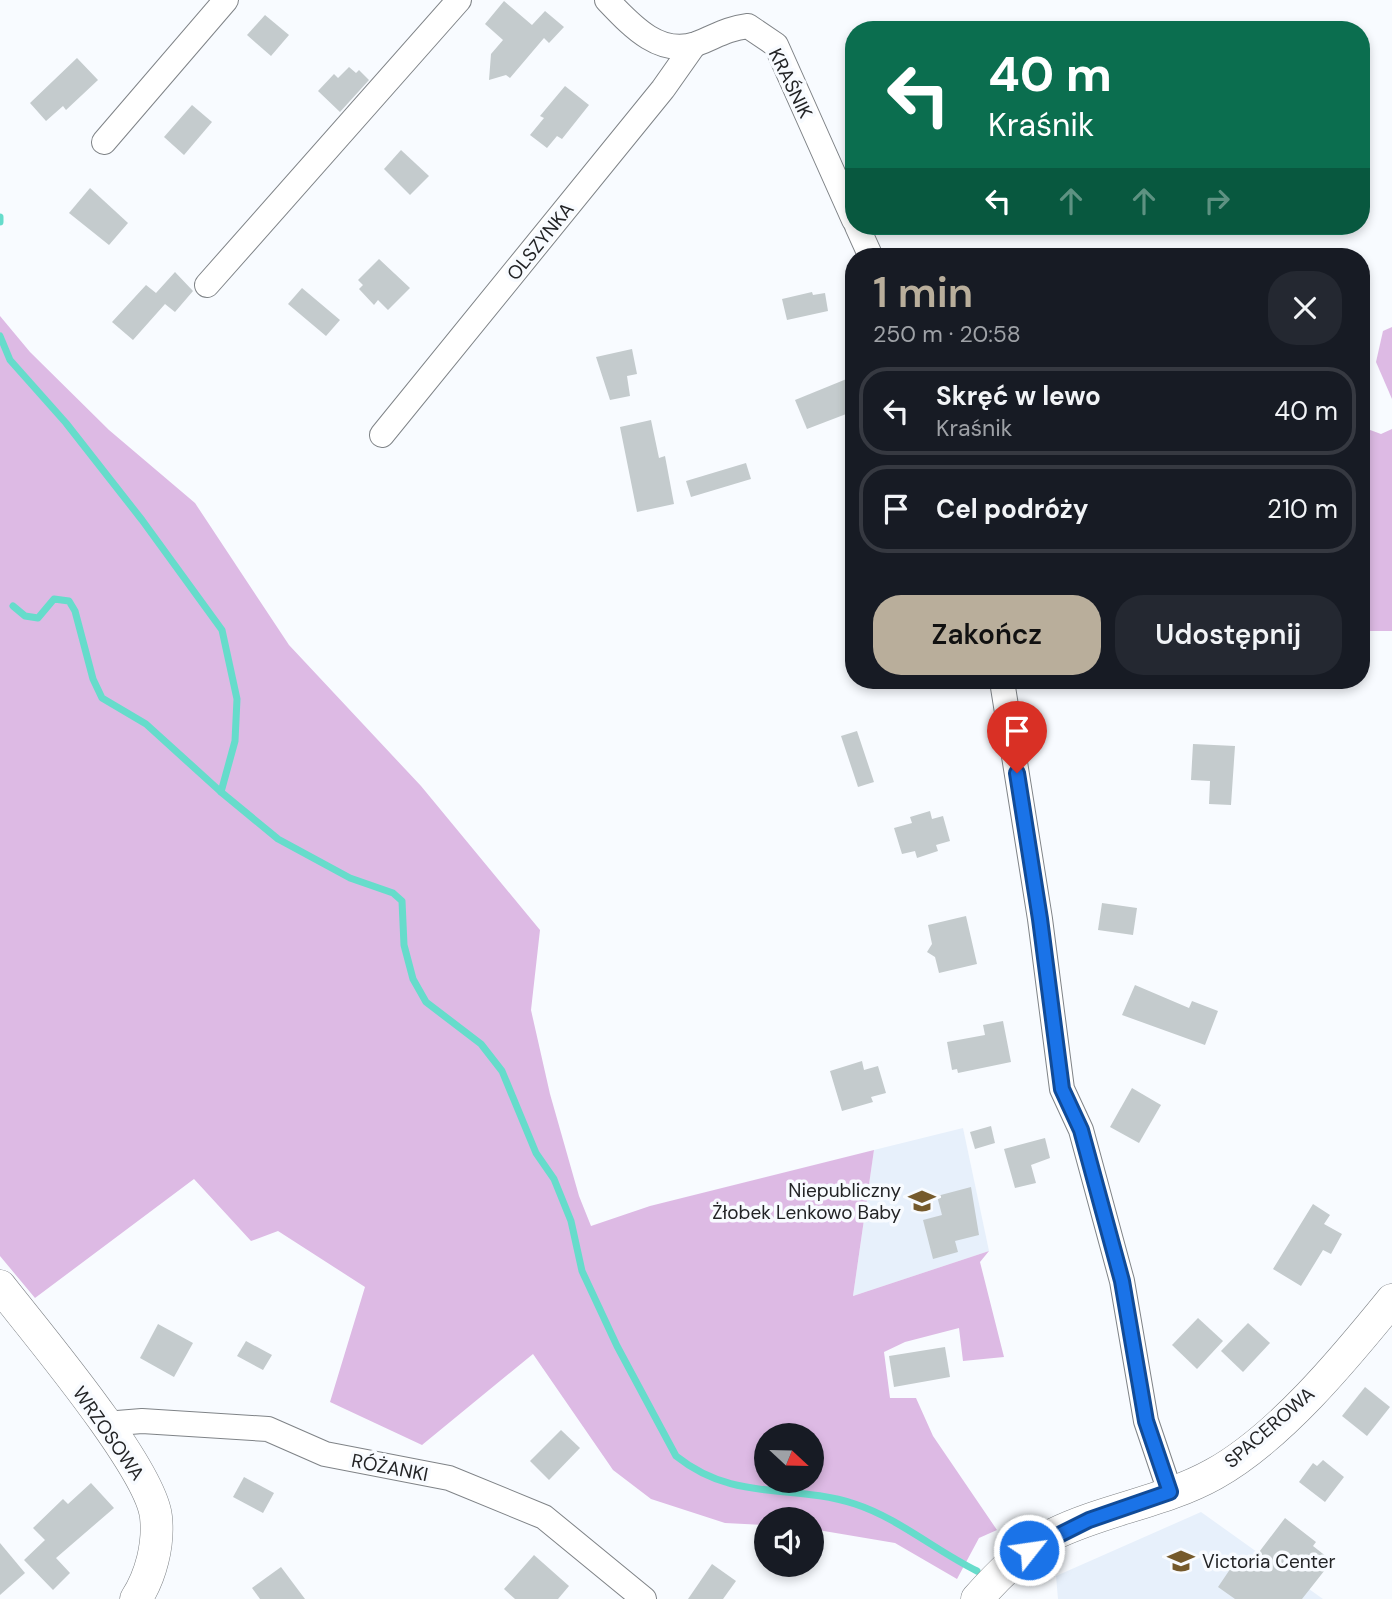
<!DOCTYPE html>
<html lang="pl">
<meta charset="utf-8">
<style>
:root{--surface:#171b24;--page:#242831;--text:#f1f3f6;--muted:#9ea1a6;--line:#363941;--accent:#b9ae9b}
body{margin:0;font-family:"DM Sans",sans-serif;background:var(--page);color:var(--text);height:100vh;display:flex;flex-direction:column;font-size:26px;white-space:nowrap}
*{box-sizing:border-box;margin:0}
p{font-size:23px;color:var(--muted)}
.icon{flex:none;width:38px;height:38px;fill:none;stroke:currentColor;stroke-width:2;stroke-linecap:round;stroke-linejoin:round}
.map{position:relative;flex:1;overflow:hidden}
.side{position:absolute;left:845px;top:248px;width:525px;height:441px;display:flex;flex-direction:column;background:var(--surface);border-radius:28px;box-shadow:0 4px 10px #0003}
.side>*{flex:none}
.banner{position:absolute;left:845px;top:21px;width:525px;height:214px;border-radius:28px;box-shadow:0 4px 10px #0003;background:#0b6e4f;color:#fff;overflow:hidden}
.needle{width:46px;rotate:112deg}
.buttons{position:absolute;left:754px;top:1423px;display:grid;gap:14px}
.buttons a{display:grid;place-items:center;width:70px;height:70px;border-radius:50%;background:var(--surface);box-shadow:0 4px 10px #0003;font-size:35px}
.pin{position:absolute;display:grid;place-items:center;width:60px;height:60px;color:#fff;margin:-72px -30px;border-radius:50% 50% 50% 0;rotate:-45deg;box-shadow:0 0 7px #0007}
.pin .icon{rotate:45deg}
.me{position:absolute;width:77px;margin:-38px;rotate:60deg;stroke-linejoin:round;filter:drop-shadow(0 0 5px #0008)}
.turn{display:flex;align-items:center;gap:24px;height:147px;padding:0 28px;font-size:32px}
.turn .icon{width:91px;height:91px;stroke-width:2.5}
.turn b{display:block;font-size:49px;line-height:60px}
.lanes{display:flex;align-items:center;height:66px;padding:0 28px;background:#0003;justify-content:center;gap:35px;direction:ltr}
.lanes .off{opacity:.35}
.round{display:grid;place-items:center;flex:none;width:74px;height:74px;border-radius:28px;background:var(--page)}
.overview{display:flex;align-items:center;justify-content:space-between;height:119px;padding:0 28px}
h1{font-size:42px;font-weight:600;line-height:52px;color:var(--accent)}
.cta{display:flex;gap:14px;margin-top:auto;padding:14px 28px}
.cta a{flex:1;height:80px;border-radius:28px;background:var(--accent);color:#111;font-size:28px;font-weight:600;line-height:80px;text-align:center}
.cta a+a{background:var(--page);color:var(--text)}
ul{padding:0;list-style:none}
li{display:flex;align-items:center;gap:21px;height:88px;margin:0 14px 10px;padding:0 14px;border:4px solid var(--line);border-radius:28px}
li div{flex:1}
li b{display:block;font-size:26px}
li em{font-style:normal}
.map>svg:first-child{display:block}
</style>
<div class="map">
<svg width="1392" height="1599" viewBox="0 0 1392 1599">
<rect width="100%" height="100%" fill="#f8fbff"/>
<g fill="#e7f0fb">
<polygon points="963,1128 989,1251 853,1296 874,1150"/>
<polygon points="1201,1512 1323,1599 1058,1599 1056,1576"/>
</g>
<g fill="#ddbae4" fill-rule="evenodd">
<path d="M0,316L30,352L109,430L195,503L289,645L421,786L540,930L531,1010L550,1094L579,1196L591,1226L650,1206L874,1150L853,1296L989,1251L980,1262L1004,1357L963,1361L959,1328L905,1342L884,1352L890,1398H916L933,1436L997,1530L979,1538L957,1579L895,1543L812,1529V1519H766V1525L725,1523L651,1499L613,1470L533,1354L422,1445L330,1402L365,1287L278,1231L251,1241L194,1179L35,1298L0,1256ZM766,1435H812V1480H766Z"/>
<polygon points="1392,327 1392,399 1376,362 1383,331"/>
<polygon points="1362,427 1381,434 1392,429 1392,631 1362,631"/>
</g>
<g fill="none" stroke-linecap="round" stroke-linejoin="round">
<g stroke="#66dccb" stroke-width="7">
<polyline points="0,217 0,222"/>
<polyline points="0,336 10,360 66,423 142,520 222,630 237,699 235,741 221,792"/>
<path d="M13,606L25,616L38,618L54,599L69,601L75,611L93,679L102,698L146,724L221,792L278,839L350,878L393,893L402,901L404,945L413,979L426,1002L481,1044L502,1071L536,1153L554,1179L571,1221L582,1271L617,1346L676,1456C735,1503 791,1483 855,1504C898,1518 936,1551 977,1571"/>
</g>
</g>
<g fill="#c4cbcd">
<polygon points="504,1 532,25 545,11 564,27 549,43 544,38 510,78 506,75 489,80 491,54 503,40 485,24"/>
<polygon points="265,15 289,35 271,56 247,35"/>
<polygon points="77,58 98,80 66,110 63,106 46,121 30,103"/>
<polygon points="349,67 356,73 359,70 369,80 340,112 318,91 334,74 338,78"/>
<polygon points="565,86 589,105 562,139 557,136 547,148 530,135 544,118 540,116"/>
<polygon points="192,105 212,122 184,155 164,137"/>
<polygon points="401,150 429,176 410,195 384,169"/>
<polygon points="90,188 128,223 109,245 69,213"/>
<polygon points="379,259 410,288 388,310 378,300 374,305 359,289 363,285 358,280"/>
<polygon points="175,272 193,291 175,312 165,304 133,340 112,322 146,285 156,293"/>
<polygon points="302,288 340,320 326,336 288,304"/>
<polygon points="812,292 813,295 825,293 828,311 787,320 782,299"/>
<polygon points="632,349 637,374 627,376 630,396 610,400 596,357"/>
<polygon points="849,378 854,391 854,411 807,429 795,400"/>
<polygon points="651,420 659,458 665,456 674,504 637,512 620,427"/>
<polygon points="746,463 751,479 691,497 686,481"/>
<polygon points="857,731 874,782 858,787 841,736"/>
<polygon points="1193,744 1235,746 1231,805 1209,804 1210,781 1191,780"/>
<polygon points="930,811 932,819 943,816 950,841 936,845 938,851 917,858 915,851 902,854 894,828 912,823 910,817"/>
<polygon points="1102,903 1137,908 1133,935 1098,930"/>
<polygon points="966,916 977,964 939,973 935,957 927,952 932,944 928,925"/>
<polygon points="1135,985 1189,1008 1192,1001 1218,1011 1205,1045 1122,1015"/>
<polygon points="1003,1021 1011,1062 958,1073 957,1069 952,1070 947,1042 985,1035 983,1025"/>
<polygon points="862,1061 864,1070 878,1066 886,1093 871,1097 873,1102 842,1111 830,1071"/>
<polygon points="1132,1088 1161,1105 1139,1143 1110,1127"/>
<polygon points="991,1126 995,1143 975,1149 970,1132"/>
<polygon points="1045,1138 1050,1158 1031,1165 1036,1183 1015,1188 1004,1149"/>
<polygon points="971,1187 979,1235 955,1241 958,1252 933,1259 923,1220 942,1215 937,1196"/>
<polygon points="1313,1204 1330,1215 1324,1224 1342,1234 1331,1254 1323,1250 1301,1286 1273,1269"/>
<polygon points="1198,1318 1223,1341 1197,1369 1172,1345"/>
<polygon points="1248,1323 1270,1343 1243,1372 1221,1351"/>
<polygon points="158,1324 193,1343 174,1377 140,1358"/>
<polygon points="246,1341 272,1355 263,1370 237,1356"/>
<polygon points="945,1347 950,1377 894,1387 889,1356"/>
<polygon points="1365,1387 1390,1407 1367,1436 1342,1416"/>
<polygon points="561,1430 580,1448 549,1480 530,1461"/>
<polygon points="1323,1460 1344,1477 1325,1502 1299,1482 1313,1463 1317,1466"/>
<polygon points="244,1477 274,1493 263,1513 233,1497"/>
<polygon points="91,1483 114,1508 56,1558 70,1573 53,1590 24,1560 45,1540 33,1528 63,1499 68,1504"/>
<polygon points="1285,1518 1316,1542 1313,1546 1332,1561 1302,1599 1235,1599 1218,1587 1239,1556 1250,1564"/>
<polygon points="0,1543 25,1573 0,1595"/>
<polygon points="534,1555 569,1586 558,1599 515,1599 504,1589"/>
<polygon points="712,1564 736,1581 723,1599 688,1599"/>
<polygon points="281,1567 305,1599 260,1599 252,1588"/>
</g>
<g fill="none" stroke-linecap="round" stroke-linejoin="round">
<defs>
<g id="minor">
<path d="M607,0C630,24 659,57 696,44C717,36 726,29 748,26L776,45L854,220"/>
<polyline points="104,142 226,0"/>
<polyline points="857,226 871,257"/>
<polyline points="207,285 459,0"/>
<polyline points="382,435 663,89 694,45"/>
<polyline points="1002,681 1040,919 1062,1089 1081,1130 1122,1281 1146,1421 1170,1492"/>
<polyline points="105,1424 142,1421 268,1429 325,1454 449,1478 544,1517 644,1599"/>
</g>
<g id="tertiary">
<path d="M0,1286C35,1331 151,1468 156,1517C159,1544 151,1576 136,1599"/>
<path d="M977,1599C999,1574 1024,1549 1054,1534C1105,1509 1164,1502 1214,1474C1279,1438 1345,1358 1392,1300"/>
</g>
</defs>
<use href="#minor" stroke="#7f8387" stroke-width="26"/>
<use href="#tertiary" stroke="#7f8387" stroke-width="33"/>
<use href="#minor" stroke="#fff" stroke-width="24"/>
<use href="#tertiary" stroke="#fff" stroke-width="32"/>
</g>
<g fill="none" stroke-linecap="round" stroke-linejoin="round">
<defs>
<polyline id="route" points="1017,773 1040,919 1062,1089 1081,1130 1122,1281 1146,1421 1170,1492 1089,1520 1029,1550"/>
</defs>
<use href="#route" stroke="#114b97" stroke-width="18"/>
<use href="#route" stroke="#1a73e8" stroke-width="12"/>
</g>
<defs>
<symbol id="school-bare" viewBox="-9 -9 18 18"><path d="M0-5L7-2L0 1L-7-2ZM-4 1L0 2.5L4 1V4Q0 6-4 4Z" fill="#755a2c" stroke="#f8fbff" stroke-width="2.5" paint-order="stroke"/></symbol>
</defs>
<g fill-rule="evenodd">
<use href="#school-bare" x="903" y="1182" width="38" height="38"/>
<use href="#school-bare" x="1162" y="1542" width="38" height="38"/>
</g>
<g text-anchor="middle" stroke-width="7" stroke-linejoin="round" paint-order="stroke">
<g font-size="19" fill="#232426" stroke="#f8fbff">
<text transform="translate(791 83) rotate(64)" y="7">KRAŚNIK</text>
<text transform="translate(540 241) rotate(-51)" y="7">OLSZYNKA</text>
<text transform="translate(1269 1427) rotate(-41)" y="7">SPACEROWA</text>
<text transform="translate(109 1433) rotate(55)" y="7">WRZOSOWA</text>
<text transform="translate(390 1467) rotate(11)" y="7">RÓŻANKI</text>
</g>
<g font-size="19" fill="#232426" stroke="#f8fbff" text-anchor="end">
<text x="901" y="1197">Niepubliczny<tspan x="901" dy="22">Żłobek Lenkowo Baby</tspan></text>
<text x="1202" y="1568" text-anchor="start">Victoria Center</text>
</g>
</g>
</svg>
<div class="buttons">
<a><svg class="needle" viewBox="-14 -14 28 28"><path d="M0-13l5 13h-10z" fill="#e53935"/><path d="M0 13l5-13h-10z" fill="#9ea1a6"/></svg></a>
<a><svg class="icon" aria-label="sound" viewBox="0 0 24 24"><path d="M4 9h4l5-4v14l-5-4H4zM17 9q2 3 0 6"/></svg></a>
</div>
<div class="pin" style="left:1017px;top:773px;background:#d93025"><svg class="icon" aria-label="arrive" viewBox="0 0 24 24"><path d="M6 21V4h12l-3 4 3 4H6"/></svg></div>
<svg class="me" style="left:1029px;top:1550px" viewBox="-20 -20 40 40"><circle r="17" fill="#1a73e8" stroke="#fff" stroke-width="3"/><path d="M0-11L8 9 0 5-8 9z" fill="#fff"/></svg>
<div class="banner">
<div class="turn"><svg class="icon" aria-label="left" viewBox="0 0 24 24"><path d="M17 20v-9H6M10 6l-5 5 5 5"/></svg><div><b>40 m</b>Kraśnik</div></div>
<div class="lanes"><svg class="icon" aria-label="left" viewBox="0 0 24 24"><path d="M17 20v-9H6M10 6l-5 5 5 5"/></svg><svg class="icon off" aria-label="ahead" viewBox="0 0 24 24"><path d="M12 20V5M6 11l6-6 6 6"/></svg><svg class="icon off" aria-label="ahead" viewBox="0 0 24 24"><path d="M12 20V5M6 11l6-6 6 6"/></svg><svg class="icon off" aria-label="right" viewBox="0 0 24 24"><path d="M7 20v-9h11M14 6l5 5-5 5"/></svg></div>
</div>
<section class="side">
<div class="overview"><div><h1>1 min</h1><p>250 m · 20:58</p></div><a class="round"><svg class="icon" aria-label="close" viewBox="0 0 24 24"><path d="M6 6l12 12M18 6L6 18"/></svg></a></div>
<ul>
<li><svg class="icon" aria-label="left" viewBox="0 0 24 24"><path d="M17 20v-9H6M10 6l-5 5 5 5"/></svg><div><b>Skręć w lewo</b><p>Kraśnik</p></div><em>40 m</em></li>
<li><svg class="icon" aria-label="arrive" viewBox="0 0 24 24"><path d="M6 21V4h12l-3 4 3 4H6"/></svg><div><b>Cel podróży</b></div><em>210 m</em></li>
</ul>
<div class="cta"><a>Zakończ</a><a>Udostępnij</a></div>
</section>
</div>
